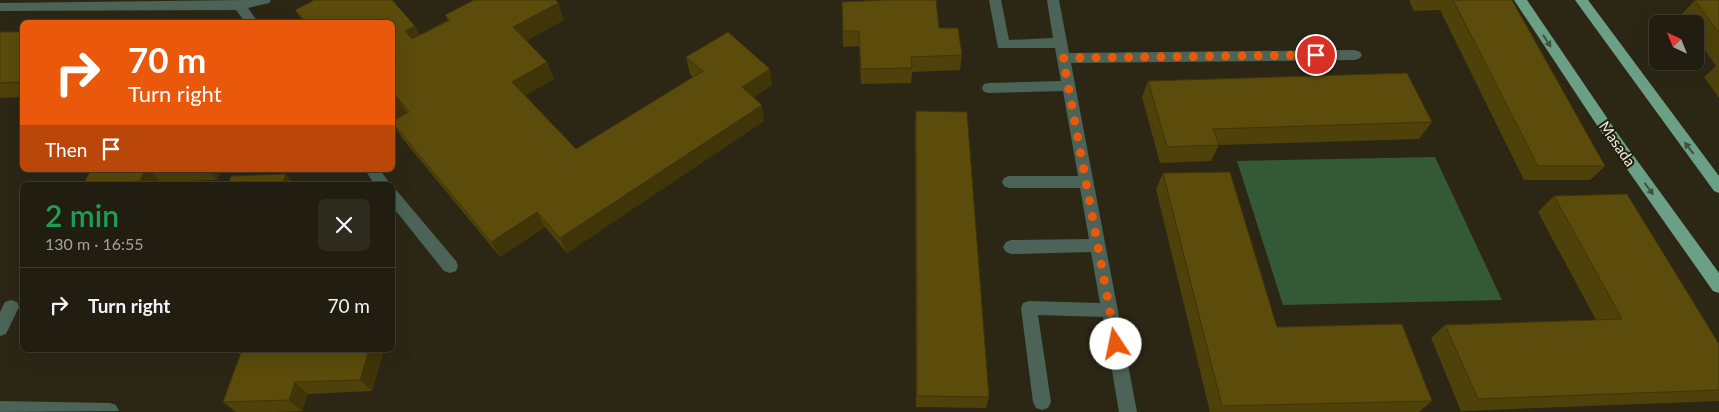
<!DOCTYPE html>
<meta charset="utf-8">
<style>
:root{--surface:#211d10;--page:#2d2a1e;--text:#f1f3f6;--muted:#a2a29f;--line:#3e3b30}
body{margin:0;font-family:Lato,sans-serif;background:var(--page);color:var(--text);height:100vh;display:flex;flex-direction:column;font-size:19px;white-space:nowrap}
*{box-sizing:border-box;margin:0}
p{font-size:16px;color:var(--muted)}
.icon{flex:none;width:28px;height:28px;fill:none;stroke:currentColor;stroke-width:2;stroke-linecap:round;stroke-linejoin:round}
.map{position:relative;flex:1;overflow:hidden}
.drawer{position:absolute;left:20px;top:182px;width:375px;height:170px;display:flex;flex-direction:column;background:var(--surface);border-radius:8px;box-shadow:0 5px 20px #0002,0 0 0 1px var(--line)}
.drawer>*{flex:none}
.banner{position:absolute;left:20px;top:20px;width:375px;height:152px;border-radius:8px;box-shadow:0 5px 20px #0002,0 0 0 1px var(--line);background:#ea580c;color:#fff;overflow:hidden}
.needle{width:32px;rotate:317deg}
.tools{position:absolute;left:1649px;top:15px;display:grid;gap:10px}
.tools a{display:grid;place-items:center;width:55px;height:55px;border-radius:8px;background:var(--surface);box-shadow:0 5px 20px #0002,0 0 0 1px var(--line);font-size:25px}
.pin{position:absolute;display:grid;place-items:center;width:42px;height:42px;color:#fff;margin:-21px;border:2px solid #fff;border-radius:50%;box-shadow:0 1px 5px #0007}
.me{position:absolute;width:55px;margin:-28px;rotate:349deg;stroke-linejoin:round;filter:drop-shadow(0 0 4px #0008)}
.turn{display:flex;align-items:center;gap:18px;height:105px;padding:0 25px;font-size:22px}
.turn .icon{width:65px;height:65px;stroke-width:2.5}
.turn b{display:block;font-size:35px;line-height:42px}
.then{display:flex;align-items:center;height:48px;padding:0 25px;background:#0003;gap:10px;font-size:19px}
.round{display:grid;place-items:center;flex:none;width:52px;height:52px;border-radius:8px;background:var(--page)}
.headline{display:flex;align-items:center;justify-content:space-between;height:85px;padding:0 25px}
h1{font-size:30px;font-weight:600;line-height:38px;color:#1e9e55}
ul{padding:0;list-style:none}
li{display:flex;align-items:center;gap:15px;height:75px;padding:0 25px;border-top:1px solid var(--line)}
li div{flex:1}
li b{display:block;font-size:19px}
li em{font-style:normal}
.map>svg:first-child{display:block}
</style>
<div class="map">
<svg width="1719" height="412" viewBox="0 0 1719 412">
<rect width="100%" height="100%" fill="#2c2715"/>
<polygon fill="#345936" points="1435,157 1502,300 1283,305 1237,161"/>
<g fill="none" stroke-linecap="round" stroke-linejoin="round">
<g fill="#4b6457" fill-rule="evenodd">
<polygon points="246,0 271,0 269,3 248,8 258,22 245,22 236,10 0,11 0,3"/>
<polygon points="989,0 1001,0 1009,40 1053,38 1047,0 1059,0 1069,53 1355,50 1360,52 1362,55 1360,58 1355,60 1071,63 1137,412 1119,412 1103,317 1038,315 1051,402 1048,408 1042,410 1036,408 1033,402 1021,308 1023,303 1029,301 1100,303 1091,252 1011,254 1006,252 1003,247 1006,242 1011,240 1089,239 1080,188 1009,188 1004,186 1002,182 1004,178 1009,176 1078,176 1063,91 989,93 984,92 982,88 984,84 989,83 1061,81 1055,48 998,48"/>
<polygon points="365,170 380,170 391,185 375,185"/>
<polygon points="392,189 397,191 456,261 458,266 456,271 450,273 444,271 392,206"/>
<polygon points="11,300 17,302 19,307 6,334 0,336 0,312 5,302"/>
<polygon points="0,401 110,403 116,405 119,411 0,412"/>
</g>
<g fill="#6ba086" fill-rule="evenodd">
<polygon points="1514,0 1527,0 1620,137 1719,273 1719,293 1713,291 1610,145"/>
<polygon points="1575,0 1588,0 1719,176 1719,193 1714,191"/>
</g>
</g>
<g fill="#4e410a">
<polygon points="312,0 392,0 415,26 420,35 448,20 445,15 558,3 564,20 526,41 547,62 554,79 525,95 576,149 693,77 690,74 686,57 770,69 772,85 754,97 764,121 567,253 545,227 500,257 402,138 392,122 392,22 304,22 295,10 312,1"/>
<polygon points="1409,0 1512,0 1605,166 1590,180 1524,180 1440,10 1414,11"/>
<polygon points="1695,0 1719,0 1719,98 1704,77 1716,66 1695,36 1695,24 1686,24 1680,16"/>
<polygon points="842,2 939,28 962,55 960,70 912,72 911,83 861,84 859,46 843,47"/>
<polygon points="0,32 22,32 22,97 0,98"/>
<polygon points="1148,81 1432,122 1419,139 1219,145 1211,161 1160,163 1142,97"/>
<polygon points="916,111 989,397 986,408 916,407 915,126"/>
<polygon points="91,170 221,170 217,180 161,182 159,185 87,185 84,183"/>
<polygon points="1163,173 1277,327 1432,401 1419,412 1210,412 1156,189"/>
<polygon points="1554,196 1719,344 1719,401 1461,411 1431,338 1445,325 1596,320 1538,212"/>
<polygon points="235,350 384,350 372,391 308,394 302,411 277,412 236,412 223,402 241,354 239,354"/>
</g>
<g fill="#403508">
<polygon points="558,3 564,20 520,44 513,27"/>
<polygon points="415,26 424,43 414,48 405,31"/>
<polygon points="547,62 554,79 520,99 512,82"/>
<polygon points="770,69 772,85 744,104 742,87"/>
<polygon points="397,97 407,114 392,121 392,100"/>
<polygon points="762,105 764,121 567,253 560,238"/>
<polygon points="145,170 149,170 161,182 159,185 144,185 140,181"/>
<polygon points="208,170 221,170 217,180"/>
<polygon points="286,174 296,185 282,185"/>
<polygon points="537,212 545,227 500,257 491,242"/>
<polygon points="369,350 384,350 372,391 360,380"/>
<polygon points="295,382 308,394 302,411 289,400"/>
</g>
<g fill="#5b4c0c" stroke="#403508">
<polygon points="312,0 392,0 415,26 405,31 412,39 450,20 445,15 474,0 556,0 558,3 513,27 547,62 512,82 576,149 703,71 686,57 728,32 770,69 742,87 762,105 560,238 537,212 491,242 392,122 392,121 409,112 397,97 392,100 392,22 306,22 295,10 313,1"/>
<polygon points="885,0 936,0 939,28 958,28 962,55 911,57 912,68 861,69 859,31 843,31 842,2"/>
<polygon points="1453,0 1512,0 1605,166 1538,166"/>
<polygon points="1695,0 1719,0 1719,33"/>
<polygon points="0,32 22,32 22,82 0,83"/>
<polygon points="1407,73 1432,122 1213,129 1219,145 1167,147 1148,81"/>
<polygon points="916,111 967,112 989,397 917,396"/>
<polygon points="91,170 145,170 140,181 84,183"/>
<polygon points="1230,172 1277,327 1402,324 1432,401 1222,406 1163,173"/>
<polygon points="286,174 282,185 227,185 231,176"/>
<polygon points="1627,194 1719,344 1719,390 1478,399 1445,325 1622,319 1554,196"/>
<polygon points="242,350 369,350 360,380 295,382 289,400 223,402"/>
</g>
<defs><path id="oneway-solid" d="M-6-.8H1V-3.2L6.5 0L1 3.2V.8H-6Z" transform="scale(1.25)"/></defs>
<g fill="#3f523d">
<use href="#oneway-solid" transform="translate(1547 41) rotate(57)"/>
<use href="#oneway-solid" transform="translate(1689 148) rotate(-128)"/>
<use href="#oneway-solid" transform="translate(1649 189) rotate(54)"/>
</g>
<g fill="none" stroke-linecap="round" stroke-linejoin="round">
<polyline stroke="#ea580c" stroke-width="9" stroke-dasharray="0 16.2" points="1116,344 1063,58 1316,55"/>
</g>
<g text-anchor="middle" stroke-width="4" stroke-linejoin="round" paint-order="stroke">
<g font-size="15" fill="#f1efe3" stroke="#221e0c">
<text transform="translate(1617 144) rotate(55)" y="5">Masada</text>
</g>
</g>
</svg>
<div class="tools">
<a><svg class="needle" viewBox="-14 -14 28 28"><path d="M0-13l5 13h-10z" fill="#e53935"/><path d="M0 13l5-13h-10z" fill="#a2a29f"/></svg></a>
</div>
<div class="pin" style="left:1316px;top:55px;background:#d93025"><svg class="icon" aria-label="arrive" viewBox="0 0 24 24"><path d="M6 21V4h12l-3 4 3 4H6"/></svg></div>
<svg class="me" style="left:1116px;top:344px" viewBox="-20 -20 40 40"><circle r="19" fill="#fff"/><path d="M0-13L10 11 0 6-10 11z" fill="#ea580c"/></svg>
<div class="banner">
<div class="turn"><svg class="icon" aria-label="right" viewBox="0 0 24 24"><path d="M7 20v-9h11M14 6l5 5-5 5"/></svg><div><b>70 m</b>Turn right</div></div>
<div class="then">Then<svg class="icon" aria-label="arrive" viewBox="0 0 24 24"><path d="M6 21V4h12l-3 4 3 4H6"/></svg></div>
</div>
<section class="drawer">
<div class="headline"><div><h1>2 min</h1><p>130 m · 16:55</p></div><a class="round"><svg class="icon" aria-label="close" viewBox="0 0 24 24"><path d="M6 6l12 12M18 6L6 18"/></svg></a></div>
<ul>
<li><svg class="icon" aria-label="right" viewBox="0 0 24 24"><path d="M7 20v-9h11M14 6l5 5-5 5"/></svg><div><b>Turn right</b></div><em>70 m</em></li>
</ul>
</section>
</div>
